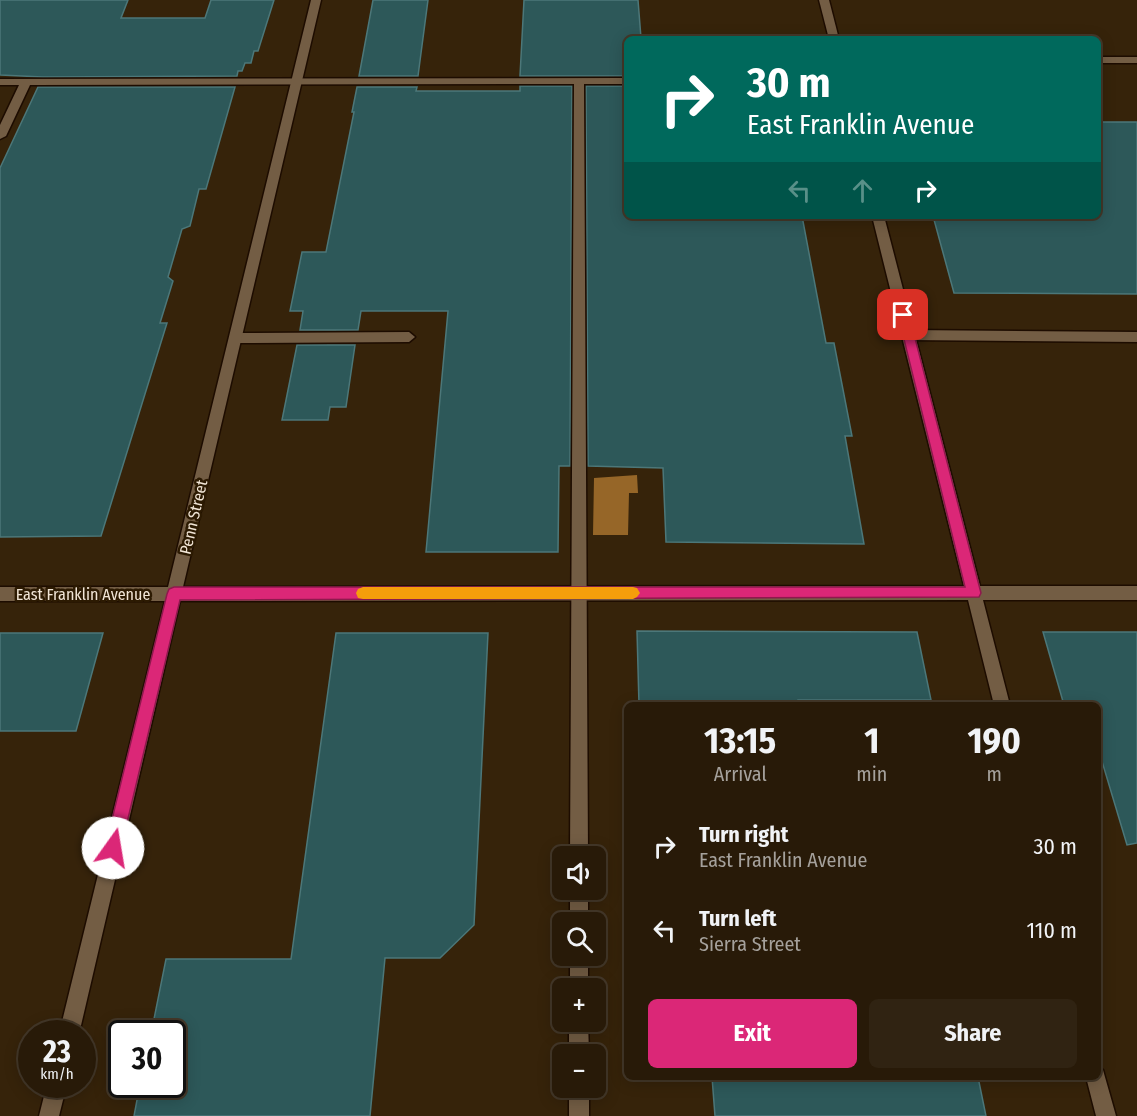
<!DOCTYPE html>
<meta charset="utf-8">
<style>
:root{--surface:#281a08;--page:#302312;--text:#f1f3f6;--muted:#a5a19c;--line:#443829;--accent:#db2777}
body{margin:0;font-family:"Fira Sans Condensed",sans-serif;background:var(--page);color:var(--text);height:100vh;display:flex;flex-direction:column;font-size:22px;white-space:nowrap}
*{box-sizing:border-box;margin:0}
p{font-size:20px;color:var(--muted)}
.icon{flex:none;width:33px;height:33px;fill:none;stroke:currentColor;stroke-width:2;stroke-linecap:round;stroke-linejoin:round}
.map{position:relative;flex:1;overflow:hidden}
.panel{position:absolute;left:624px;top:702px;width:477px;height:378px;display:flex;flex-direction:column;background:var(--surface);border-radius:9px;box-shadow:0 3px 15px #0003,0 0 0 2px var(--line)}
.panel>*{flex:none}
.hud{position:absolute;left:624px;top:36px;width:477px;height:183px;border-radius:9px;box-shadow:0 3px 15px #0003,0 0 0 2px var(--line);background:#00695c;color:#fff;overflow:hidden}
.fabs{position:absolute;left:552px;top:846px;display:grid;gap:12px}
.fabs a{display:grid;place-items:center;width:54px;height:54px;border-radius:9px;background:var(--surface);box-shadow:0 3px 15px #0003,0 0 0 2px var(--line);font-size:30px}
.speed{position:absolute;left:18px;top:1020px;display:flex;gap:12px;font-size:30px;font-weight:700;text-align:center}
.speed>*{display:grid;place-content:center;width:78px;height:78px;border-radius:50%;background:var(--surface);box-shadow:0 3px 15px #0003,0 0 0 2px var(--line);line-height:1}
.speed small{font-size:15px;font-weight:400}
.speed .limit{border:3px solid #111;border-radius:9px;background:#fff;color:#111}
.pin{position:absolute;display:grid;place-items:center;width:51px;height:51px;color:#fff;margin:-26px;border-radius:12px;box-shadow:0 3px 9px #0006}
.me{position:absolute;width:66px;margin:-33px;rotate:13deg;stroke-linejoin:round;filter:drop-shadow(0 0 4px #0008)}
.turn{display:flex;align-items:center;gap:21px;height:126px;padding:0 24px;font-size:27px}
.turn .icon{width:78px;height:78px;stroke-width:2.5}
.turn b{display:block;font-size:42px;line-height:51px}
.lanes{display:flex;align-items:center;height:57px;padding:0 24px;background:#0003;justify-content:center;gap:30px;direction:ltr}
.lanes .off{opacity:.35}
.eta{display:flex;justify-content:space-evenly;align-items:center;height:102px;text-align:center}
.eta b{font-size:36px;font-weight:700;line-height:42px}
.button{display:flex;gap:12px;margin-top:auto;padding:12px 24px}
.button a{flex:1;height:69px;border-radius:9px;background:var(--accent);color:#fff;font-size:24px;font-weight:700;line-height:69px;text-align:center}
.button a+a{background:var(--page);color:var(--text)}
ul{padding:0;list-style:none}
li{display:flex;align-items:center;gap:18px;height:84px;padding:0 24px}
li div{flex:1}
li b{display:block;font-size:22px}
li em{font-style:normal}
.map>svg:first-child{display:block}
</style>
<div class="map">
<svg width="1137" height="1116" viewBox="0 0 1137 1116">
<rect width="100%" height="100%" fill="#36230a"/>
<polygon fill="#966628" points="637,475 638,493 629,493 628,535 593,535 594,478"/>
<g fill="#2d5859" stroke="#4c7779" stroke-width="1.5">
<polygon points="0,0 128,0 121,18 205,18 211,0 274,0 258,51 254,51 251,63 245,63 242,71 238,71 237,76 43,77 0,75"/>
<polygon points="373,0 428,0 418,76 359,76"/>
<polygon points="524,0 638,0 641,38 627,38 627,76 520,76"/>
<polygon points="520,86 572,86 570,466 559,466 558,552 426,552 448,311 361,311 358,330 300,330 303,311 290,311 302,252 326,252 354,112 352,112 357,87 417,87 416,91 520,91"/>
<polygon points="586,86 627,86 627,216 802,216 826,343 834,343 852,436 845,436 864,544 666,542 663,468 588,466"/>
<polygon points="38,87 235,87 206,189 199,189 190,226 182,229 168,277 173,281 160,323 167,323 101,536 0,537 0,168"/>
<polygon points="1098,122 1137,122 1137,294 954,293 933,216 1098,216"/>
<polygon points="297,345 355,345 346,407 330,407 328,420 282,420"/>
<polygon points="637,631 917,632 931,700 798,700 798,705 639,705"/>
<polygon points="1043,632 1137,632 1137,843 1127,845 1098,748 1098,705 1064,705"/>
<polygon points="0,633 103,633 76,731 0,731"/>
<polygon points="336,633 488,633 474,925 440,958 385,958 370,1116 134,1116 140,1084 172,1084 172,1034 151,1034 166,959 291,959"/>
<polygon points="712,1077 978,1077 986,1116 715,1116"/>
</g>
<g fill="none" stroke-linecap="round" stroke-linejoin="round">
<defs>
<g id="lane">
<rect x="1098" y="57" width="39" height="6"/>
<polygon points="627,78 627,84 584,84 588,856 570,856 574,84 30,85 6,136 0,139 0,125 19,85 0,85 0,79"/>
<polygon points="908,330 1137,332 1137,342 908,340 902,335"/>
<polygon points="409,332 415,337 409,342 236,343 230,338 236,333"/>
<rect x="570" y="890" width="18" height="32"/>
<rect x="570" y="956" width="18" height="32"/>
<polygon points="569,1022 588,1022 589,1054 569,1054"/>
<rect x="569" y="1088" width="20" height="28"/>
</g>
<g id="street">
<polygon points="311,0 321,0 183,587 964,586 872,216 884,216 980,586 1137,586 1137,600 983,600 1010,705 994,705 968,600 180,601 79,1034 59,1034 165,601 0,601 0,587 168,587"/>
<polygon points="819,0 829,0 839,39 829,39"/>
<polygon points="1098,1068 1103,1070 1116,1116 1096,1116 1086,1077 1098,1077"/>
<polygon points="47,1084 67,1084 59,1116 39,1116"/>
</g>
</defs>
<use href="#lane" stroke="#1d0c00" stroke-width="3"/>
<use href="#street" stroke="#1d0c00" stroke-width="3"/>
<use href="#lane" fill="#735d44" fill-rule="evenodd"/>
<use href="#street" fill="#735d44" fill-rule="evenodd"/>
</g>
<polygon fill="#db2777" stroke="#8e194d" stroke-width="1.5" points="903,311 909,315 981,593 979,597 180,600 121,848 119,854 113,856 108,854 105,848 167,594 169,589 174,587 965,587 898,315"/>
<polygon fill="#f59e0b" points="363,587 633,587 637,588 640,593 637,597 633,599 363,599 358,598 356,593 358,589"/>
<g text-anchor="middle" stroke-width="5" stroke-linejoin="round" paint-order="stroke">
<g font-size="16" fill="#f1e5d6" stroke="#2c1a02">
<text transform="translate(193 517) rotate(-77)" y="6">Penn Street</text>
<text x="83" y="600">East Franklin Avenue</text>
</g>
</g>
</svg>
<div class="fabs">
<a><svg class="icon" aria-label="sound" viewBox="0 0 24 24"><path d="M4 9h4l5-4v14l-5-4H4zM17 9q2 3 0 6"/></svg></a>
<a><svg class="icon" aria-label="search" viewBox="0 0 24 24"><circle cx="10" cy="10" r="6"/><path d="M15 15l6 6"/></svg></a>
<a>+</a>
<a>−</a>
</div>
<div class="speed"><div>23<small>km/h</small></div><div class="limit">30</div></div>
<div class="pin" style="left:903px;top:315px;background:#d93025"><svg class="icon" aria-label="arrive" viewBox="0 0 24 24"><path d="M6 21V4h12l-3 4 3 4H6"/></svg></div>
<svg class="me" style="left:113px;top:848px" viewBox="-20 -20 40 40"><circle r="19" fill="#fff"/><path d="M0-13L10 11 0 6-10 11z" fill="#db2777"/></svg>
<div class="hud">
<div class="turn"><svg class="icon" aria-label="right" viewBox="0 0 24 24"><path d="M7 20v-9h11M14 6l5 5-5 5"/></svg><div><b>30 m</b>East Franklin Avenue</div></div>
<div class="lanes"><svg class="icon off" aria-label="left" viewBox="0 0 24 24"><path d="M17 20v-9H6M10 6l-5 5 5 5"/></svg><svg class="icon off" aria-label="ahead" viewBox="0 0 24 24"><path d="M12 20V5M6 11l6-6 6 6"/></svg><svg class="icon" aria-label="right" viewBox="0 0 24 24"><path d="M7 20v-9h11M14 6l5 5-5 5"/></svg></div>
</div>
<section class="panel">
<div class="eta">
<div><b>13:15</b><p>Arrival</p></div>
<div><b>1</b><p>min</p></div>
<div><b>190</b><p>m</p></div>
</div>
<ul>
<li><svg class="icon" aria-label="right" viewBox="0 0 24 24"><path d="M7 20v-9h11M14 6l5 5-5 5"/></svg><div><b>Turn right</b><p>East Franklin Avenue</p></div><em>30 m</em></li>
<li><svg class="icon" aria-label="left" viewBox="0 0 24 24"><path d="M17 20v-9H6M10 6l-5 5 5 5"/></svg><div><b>Turn left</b><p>Sierra Street</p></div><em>110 m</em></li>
</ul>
<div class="button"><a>Exit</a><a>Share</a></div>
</section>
</div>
